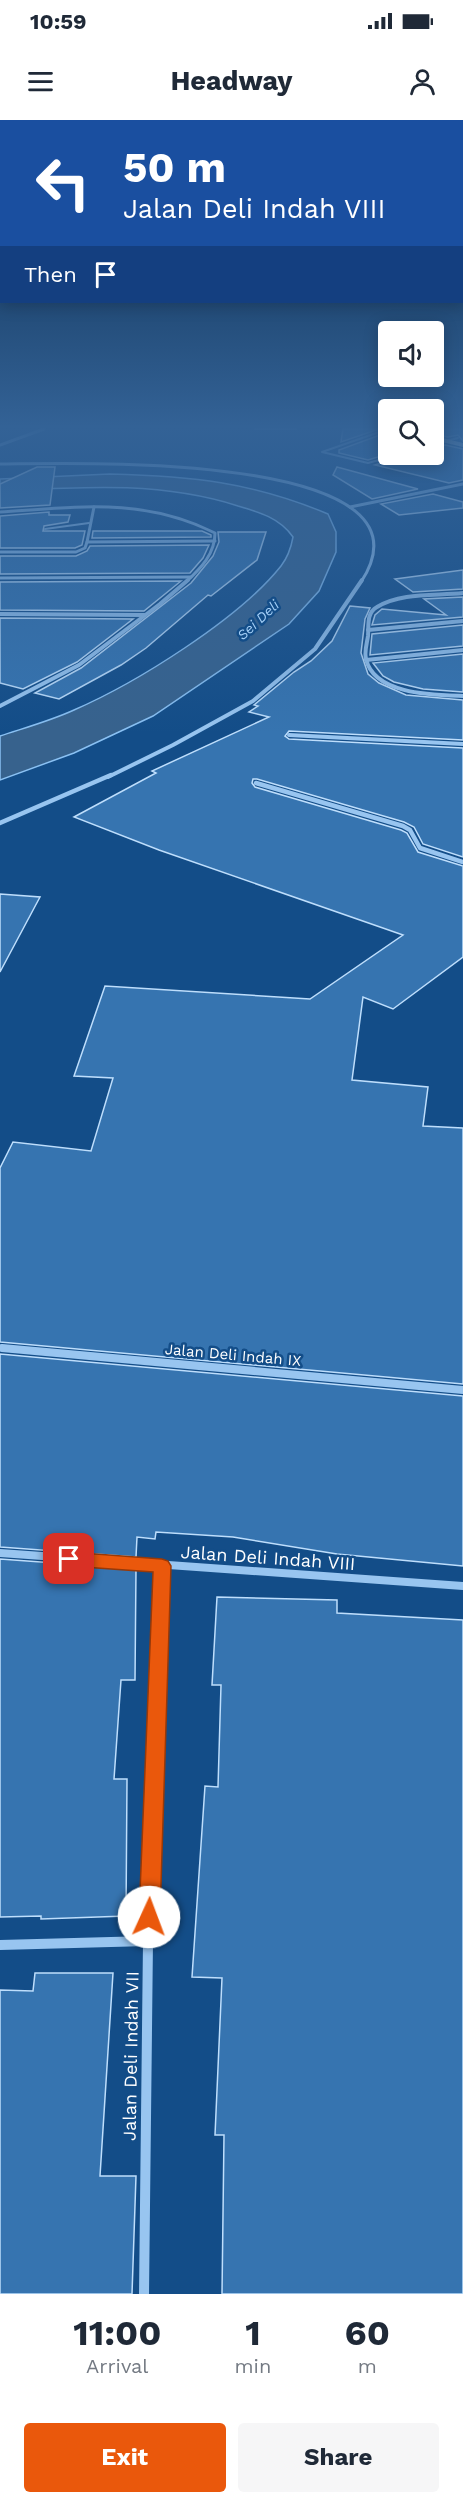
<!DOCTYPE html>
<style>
:root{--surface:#fff;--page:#f6f6f7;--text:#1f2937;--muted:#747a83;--accent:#ea580c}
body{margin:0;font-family:"Work Sans",sans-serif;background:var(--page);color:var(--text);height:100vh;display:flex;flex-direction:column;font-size:22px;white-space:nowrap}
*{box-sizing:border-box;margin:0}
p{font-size:20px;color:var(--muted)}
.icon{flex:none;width:33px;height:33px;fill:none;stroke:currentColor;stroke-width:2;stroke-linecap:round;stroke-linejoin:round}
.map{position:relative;height:2174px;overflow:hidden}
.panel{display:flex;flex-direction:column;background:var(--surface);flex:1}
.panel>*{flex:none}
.hud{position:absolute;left:0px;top:0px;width:464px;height:183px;box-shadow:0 3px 15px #0003;background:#1a4fa0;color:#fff;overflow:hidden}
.controls{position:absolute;left:378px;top:201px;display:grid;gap:12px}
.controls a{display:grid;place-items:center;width:66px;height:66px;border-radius:6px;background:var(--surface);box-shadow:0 3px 15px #0003;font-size:30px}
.pin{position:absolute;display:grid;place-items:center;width:51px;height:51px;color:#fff;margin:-26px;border-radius:12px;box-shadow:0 3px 9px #0006}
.me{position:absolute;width:66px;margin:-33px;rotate:2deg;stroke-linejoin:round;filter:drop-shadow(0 0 4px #0008)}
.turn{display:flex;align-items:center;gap:21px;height:126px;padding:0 24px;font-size:27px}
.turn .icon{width:78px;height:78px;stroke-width:2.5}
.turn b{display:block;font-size:42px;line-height:51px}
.then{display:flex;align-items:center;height:57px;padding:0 24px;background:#0003;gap:12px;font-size:22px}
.eta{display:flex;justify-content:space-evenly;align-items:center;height:102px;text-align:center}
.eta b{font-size:36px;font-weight:700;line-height:42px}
.cta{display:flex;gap:12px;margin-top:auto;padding:12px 24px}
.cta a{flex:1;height:69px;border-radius:6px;background:var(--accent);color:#fff;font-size:24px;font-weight:700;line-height:69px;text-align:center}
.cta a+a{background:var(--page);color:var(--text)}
.status{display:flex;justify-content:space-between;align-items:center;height:42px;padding:0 30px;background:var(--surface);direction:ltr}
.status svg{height:16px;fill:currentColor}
header{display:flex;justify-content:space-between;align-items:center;height:78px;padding:0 24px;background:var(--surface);font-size:27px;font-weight:700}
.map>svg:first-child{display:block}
</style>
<div class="status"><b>10:59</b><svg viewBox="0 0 49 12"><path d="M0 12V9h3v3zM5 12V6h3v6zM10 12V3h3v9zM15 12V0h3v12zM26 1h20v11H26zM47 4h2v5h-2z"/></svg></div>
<header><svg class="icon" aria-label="menu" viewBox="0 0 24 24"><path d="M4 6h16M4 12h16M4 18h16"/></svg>Headway<svg class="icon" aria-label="person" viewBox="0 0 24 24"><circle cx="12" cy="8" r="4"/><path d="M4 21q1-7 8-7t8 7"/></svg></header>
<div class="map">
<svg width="463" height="2174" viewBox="0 0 463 2174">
<rect width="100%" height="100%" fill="#134d88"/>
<path fill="#37628d" stroke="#8ac1f3" stroke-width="1.5" d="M110,354C191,356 252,362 328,394L336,412V432L319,471L289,504L153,596L74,633L0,660V616C24,608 50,601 74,590C136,563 239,499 281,446C288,437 291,428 293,417C280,398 259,392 238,386C160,361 80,367 0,371V359Z"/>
<g fill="#3674b0" stroke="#bedefc" stroke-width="1.5">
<polygon points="343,309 379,309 341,322"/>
<polygon points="434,309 463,309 463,321 458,315 448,317 434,314"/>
<polygon points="388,312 388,334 368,340 339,333 339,330"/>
<polygon points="445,325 463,329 463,360 449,363 375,345 402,337 404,334 434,334 434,327"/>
<polygon points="37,347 55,347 50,385 0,388 0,364"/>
<polygon points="337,347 418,369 372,379 333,355"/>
<polygon points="433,374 463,382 463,388 399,395 381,384"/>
<polygon points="49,392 49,395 70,395 68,402 44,406 43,411 85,411 82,425 75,428 0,428 0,396"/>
<polygon points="93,411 202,411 211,415 211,417 92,418"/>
<polygon points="218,412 266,412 257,440 211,476 208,475 146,528 121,545 59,579 35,573 81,548 191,463 213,436 219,422"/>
<polygon points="209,425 203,438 190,453 0,454 0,436 76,436 87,431 90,426"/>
<polygon points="463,450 463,469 413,472 395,459"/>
<polygon points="181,461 144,491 0,490 0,462"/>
<polygon points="463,477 463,497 372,505 375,495 382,489 446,495 424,479"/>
<polygon points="350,486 370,488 365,499 361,533 368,554 379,563 406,575 463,580 463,620 289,611 285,616 289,619 463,628 463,737 423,724 414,707 404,702 257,659 253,659 252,663 255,667 401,710 407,713 418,732 463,746 463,837 393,889 363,877 352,960 428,967 423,1006 463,1008 463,1264 0,1222 0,1048 13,1022 91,1031 113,958 74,956 105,866 310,879 403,815 159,730 74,697 156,653 152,651 269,597 249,592 258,586 254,585 294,552 311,541 332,521"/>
<polygon points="0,498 133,499 77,542 23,569 0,563"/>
<polygon points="463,505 463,526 370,535 372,514"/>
<polygon points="463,534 463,572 423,569 394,562 383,556 373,543"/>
<polygon points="0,774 40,777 0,852"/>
<polygon points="0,1234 463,1276 463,1446 337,1434 233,1417 156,1412 155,1419 137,1417 136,1437 0,1427"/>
<polygon points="0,1439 136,1449 135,1560 121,1560 114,1659 127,1659 126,1796 41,1799 41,1796 0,1797"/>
<polygon points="217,1477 337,1480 337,1493 463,1500 463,2174 222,2174 224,2015 215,2015 222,1858 192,1857 205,1666 218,1667 221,1565 212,1565"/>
<polygon points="35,1853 113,1853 100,2056 136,2056 132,2174 0,2174 0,1870 33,1871"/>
</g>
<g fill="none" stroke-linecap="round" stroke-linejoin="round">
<g stroke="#98c5f0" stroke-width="2">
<polyline points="255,309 296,309"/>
<polyline points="388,309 322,332 368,343 401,334"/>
<polyline points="434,324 458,318"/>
<polyline points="45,409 89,403"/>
</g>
<g stroke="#98c5f0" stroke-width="3">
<polyline points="0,325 44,309"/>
<path d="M0,344C57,344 449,328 361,462"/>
<polyline points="94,387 87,422 215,421"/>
<polyline points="350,387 463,364"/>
<path d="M0,392C78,387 143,377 215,413C215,434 201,448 186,462"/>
<polyline points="0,432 76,432 85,428 87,422"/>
<polyline points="0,458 191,457"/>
</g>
<g stroke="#98c5f0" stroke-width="4">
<path d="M463,473C436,476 401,472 377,487C366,493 369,506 368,516C367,523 364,532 366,539C374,575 435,575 463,576"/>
<polyline points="0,494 145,495"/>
<polyline points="368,510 463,501"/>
<polyline points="366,540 463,530"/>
<polyline points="0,586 79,545 160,484 188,460"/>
<polyline points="289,615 463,624"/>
<polyline points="108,657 173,625 253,581 315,529 362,460"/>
</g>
<g stroke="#98c5f0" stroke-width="4.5">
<polyline points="256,663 403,706 410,710 420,728 463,742"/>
<polyline points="0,703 111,655"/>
</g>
<polyline stroke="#98c5f0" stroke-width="6" points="0,1228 19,1230"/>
<g stroke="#98c5f0" stroke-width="8">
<polyline points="2,1228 463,1270"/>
<polyline points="0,1433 463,1466"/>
<polyline points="155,1643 162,1446"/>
</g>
<g stroke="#98c5f0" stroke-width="10">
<polyline points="0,1825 148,1821"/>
<polyline points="144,2174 148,1821 155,1642"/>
</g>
<polygon fill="#fff" fill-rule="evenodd" points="434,316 463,323 463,327 434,320"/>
</g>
<linearGradient id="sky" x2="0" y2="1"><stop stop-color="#0a2a4b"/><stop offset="0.5" stop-color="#336296"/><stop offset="1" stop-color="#336296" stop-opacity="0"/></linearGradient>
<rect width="463" height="613" fill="url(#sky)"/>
<polygon fill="#ea580c" stroke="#983908" stroke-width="1.5" points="69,1432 162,1439 168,1441 171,1446 160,1797 157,1805 149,1807 142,1805 139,1797 153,1452 69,1446 63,1444 61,1439 63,1434"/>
<g text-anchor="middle" stroke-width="5" stroke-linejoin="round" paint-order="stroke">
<g font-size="14" font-style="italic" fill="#a4cff7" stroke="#134d88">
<text transform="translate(258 500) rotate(-43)" y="5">Sei Deli</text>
</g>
<g font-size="15" fill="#fff" stroke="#134d88">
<text transform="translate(233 1235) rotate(5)" y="5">Jalan Deli Indah IX</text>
</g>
<g font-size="18" fill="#fff" stroke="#134d88">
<text transform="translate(268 1438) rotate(4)" y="6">Jalan Deli Indah VIII</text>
<text transform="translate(131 1936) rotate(-89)" y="6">Jalan Deli Indah VII</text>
</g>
</g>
</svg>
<div class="controls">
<a><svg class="icon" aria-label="sound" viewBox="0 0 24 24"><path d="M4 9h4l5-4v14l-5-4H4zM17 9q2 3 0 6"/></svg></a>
<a><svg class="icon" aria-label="search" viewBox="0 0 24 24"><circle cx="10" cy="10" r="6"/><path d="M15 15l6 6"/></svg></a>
</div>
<div class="pin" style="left:69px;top:1439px;background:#d93025"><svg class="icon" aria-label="arrive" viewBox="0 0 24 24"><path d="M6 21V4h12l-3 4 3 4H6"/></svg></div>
<svg class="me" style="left:149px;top:1797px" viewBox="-20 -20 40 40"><circle r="19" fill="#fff"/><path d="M0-13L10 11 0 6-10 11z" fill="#ea580c"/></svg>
<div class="hud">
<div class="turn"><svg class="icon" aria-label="left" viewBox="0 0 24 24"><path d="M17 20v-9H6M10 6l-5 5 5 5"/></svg><div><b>50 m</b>Jalan Deli Indah VIII</div></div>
<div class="then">Then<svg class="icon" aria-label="arrive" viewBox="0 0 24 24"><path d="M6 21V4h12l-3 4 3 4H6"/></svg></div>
</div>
</div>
<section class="panel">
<div class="eta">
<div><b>11:00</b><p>Arrival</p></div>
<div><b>1</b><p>min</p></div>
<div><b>60</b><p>m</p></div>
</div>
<div class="cta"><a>Exit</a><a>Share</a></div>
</section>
